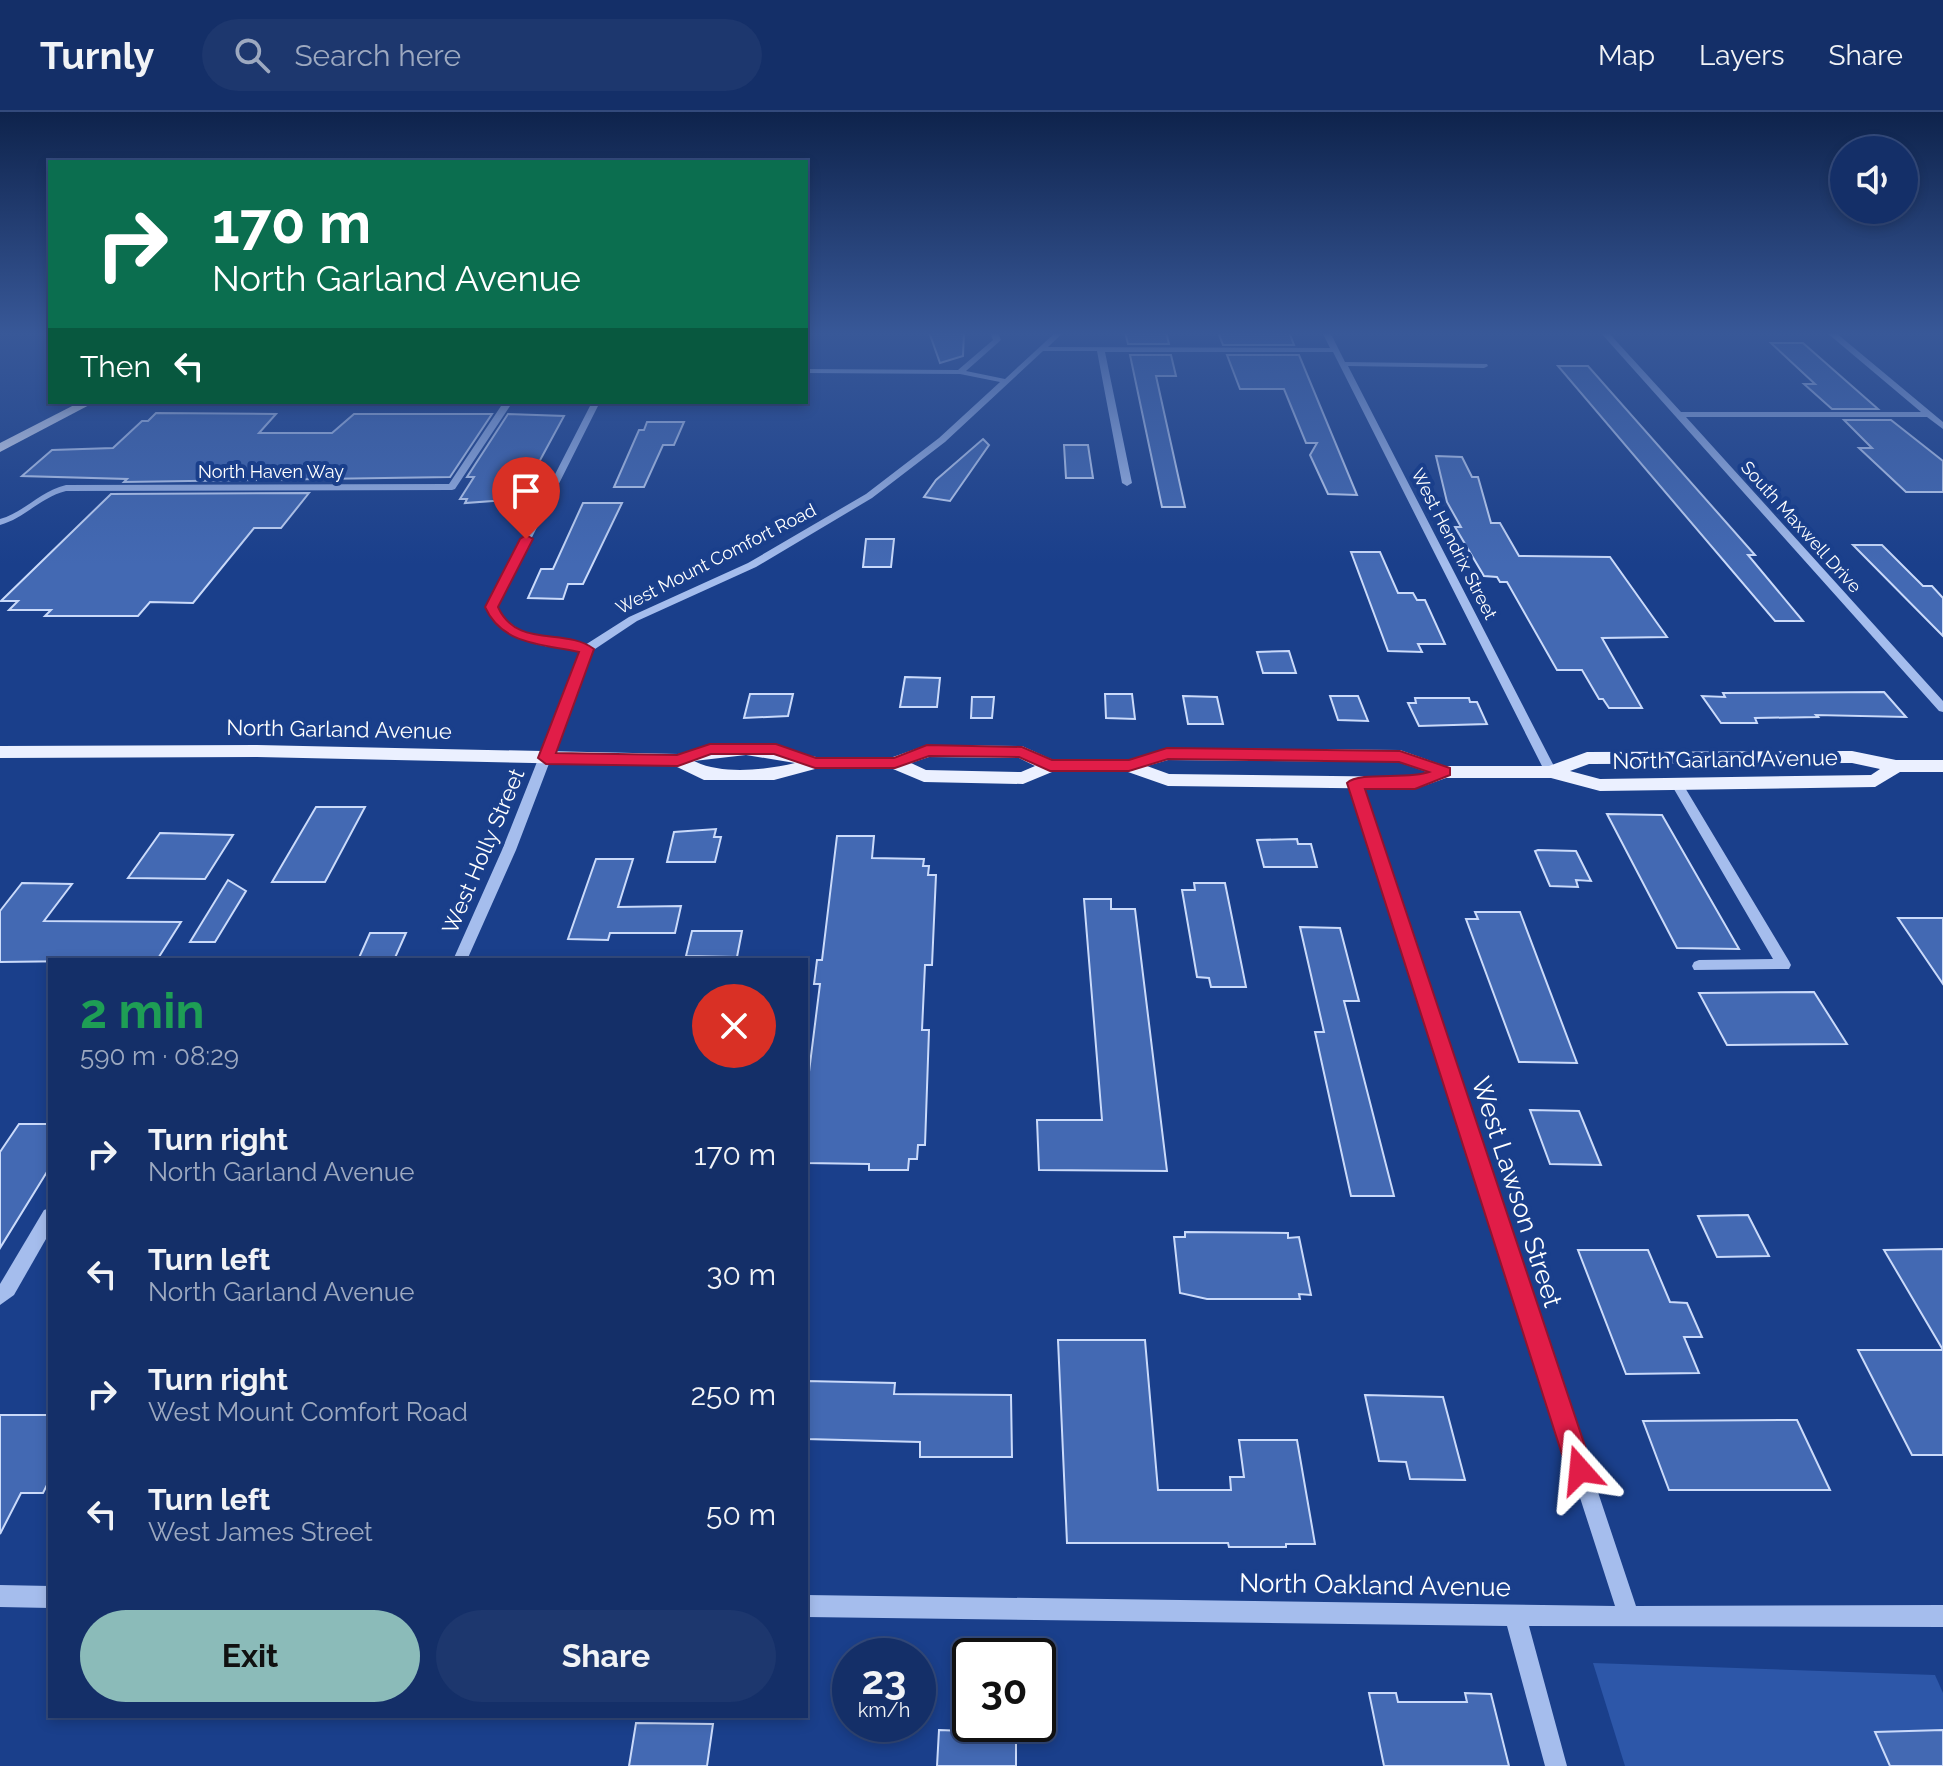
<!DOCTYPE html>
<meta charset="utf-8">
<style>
:root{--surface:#142f68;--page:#1d376e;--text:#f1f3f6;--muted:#9da9c0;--line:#334a7c;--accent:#8bbbb9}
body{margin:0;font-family:Raleway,sans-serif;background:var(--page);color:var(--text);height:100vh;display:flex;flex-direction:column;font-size:30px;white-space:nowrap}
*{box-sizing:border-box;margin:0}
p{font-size:26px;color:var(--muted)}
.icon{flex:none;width:44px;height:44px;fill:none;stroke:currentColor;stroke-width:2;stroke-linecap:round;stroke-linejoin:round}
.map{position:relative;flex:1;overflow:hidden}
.details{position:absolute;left:48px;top:846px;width:760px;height:760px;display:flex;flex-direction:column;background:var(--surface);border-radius:0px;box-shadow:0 4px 12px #0003,0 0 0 2px var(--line)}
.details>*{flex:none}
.top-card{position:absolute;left:48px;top:48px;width:760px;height:244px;border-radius:0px;box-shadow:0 4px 12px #0003,0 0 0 2px var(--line);background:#0b6e4f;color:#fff;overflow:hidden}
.controls{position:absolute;left:1830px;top:24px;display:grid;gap:16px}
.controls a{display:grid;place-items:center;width:88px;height:88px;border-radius:50%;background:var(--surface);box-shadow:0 4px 12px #0003,0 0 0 2px var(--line);font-size:40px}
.speed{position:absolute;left:832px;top:1526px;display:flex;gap:16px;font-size:40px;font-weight:700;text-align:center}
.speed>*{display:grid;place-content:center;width:104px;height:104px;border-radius:50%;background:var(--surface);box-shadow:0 4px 12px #0003,0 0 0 2px var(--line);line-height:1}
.speed small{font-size:20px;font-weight:400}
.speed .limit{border:4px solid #111;border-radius:12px;background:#fff;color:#111}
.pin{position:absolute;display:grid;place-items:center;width:68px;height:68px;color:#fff;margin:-82px -34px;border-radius:50% 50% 50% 0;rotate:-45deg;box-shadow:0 0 8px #0007}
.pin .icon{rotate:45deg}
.me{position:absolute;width:88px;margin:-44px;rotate:342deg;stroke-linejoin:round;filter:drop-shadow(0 0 6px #0008)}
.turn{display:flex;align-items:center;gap:28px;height:168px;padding:0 32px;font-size:36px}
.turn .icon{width:104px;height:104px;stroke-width:2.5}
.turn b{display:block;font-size:56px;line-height:68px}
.then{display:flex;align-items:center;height:76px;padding:0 32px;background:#0003;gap:16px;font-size:30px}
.round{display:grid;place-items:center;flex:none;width:84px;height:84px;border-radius:42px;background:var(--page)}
.head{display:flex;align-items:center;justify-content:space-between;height:136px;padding:0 32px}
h1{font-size:48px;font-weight:700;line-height:60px;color:#1e9e55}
.action{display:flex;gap:16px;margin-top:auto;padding:16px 32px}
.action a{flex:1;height:92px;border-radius:48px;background:var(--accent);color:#111;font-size:32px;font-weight:700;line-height:92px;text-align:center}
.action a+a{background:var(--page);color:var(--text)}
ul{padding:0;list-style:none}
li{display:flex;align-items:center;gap:24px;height:120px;padding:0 32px}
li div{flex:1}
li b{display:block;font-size:30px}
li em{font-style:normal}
header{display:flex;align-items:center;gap:48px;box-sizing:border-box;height:112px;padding:0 40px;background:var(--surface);border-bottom:2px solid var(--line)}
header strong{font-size:38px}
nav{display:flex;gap:44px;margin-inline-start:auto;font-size:28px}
.search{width:560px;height:72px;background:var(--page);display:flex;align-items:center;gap:20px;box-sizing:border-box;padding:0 28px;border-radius:44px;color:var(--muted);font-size:30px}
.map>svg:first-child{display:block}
</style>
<header>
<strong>Turnly</strong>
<div class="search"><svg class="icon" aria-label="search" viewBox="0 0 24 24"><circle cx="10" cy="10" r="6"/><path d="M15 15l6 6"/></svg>Search here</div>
<nav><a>Map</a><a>Layers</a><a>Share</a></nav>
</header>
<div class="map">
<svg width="1943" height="1654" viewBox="0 0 1943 1654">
<rect width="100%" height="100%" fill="#1a3f8b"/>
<polygon fill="#2d57a9" points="1593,1551 1935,1563 1943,1581 1943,1654 1625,1654"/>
<g fill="#4369b3" stroke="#cadafa" stroke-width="2">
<polygon points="929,220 964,220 963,244 940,251"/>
<polygon points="1125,220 1166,220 1169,232 1128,232"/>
<polygon points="1218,220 1289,220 1294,233 1223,233"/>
<polygon points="1771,231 1803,231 1878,297 1832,297 1804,272 1815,272"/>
<polygon points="1130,243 1171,243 1176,264 1156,264 1185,395 1162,395"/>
<polygon points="1227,243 1299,243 1357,383 1328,382 1310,343 1317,331 1306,331 1284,277 1240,277"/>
<polygon points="1558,254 1588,254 1755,443 1748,443 1803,509 1775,509"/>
<polygon points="156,301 276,302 259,321 332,321 354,302 492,302 450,365 124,370 127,367 22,364 52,338 113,336 142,309 148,309"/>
<polygon points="508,302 564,304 519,387 465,391 467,387 460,387 474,365 467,365"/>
<polygon points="1844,308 1891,308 1943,349 1943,380 1906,380 1859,336 1872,336"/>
<polygon points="647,310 684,310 674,333 663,333 644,375 614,375 639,318 644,318"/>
<polygon points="983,327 989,333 950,389 924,385 936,368"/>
<polygon points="1064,333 1088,333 1093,366 1066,366"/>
<polygon points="1436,344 1462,345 1472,365 1478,365 1491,411 1500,411 1519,444 1610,445 1667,525 1602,526 1642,596 1609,596 1603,587 1599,587 1582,558 1557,558 1507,470 1500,470 1497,465 1484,464 1455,415 1461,415 1447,390"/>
<polygon points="309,381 281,416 254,416 193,491 150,490 138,504 45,504 51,498 9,498 18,489 1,489 111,382"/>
<polygon points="583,391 622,391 583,472 568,472 563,487 528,486 541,457 553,457"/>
<polygon points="866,427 894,427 891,455 863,455"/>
<polygon points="1853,433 1882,433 1923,474 1932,474 1943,486 1943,524"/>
<polygon points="1351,440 1380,440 1398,481 1413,481 1417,488 1425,488 1445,532 1418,532 1422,540 1388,539"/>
<polygon points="1289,539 1296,561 1263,561 1257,540"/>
<polygon points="905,565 940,566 937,595 900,595"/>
<polygon points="1884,580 1906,605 1816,603 1818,605 1755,606 1757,611 1721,611 1702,584 1725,585 1723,581"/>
<polygon points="750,582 793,582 788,604 744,606"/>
<polygon points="1105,582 1132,582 1135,607 1106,606"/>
<polygon points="1183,584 1217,585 1223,612 1188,612"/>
<polygon points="1330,584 1358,584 1368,609 1338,608"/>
<polygon points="972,585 994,585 992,606 971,606"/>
<polygon points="1415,586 1469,586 1470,590 1477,590 1487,612 1419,614 1408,591 1416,591"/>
<polygon points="316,695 365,695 325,770 272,770"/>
<polygon points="1607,702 1662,703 1739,837 1677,836"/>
<polygon points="716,717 714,725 721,725 715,750 667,750 674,720"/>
<polygon points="160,721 233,723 205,767 128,766"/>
<polygon points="837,724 874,724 872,746 924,747 923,754 929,754 928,763 936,763 932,853 925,853 922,918 929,918 925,1033 918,1033 917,1047 909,1047 908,1058 869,1058 869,1052 806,1051 806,984 820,872 814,872 817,848 822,848"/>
<polygon points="1297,727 1298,732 1311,732 1317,755 1264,755 1257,728"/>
<polygon points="1538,738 1576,739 1591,769 1576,768 1578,775 1550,774 1535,739"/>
<polygon points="596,747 633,747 618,795 681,794 675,821 610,821 608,828 568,827"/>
<polygon points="228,768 246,779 215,830 190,830"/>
<polygon points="22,771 72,772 44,809 181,810 157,848 0,850 0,799"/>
<polygon points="1194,771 1225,771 1246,875 1211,875 1209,866 1197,865 1182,778 1195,778"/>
<polygon points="1084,787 1111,787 1111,797 1135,797 1167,1059 1039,1058 1037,1008 1102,1008"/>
<polygon points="1475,800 1520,800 1577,951 1519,950 1466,807 1478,807"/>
<polygon points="1898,806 1943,806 1943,872"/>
<polygon points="1300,815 1340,816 1359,889 1344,889 1394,1084 1351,1084 1315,920 1324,920"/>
<polygon points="692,819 742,819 737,845 686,844"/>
<polygon points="370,821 406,821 394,848 358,848"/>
<polygon points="1814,880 1847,932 1727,933 1699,881"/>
<polygon points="1530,998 1579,999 1601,1053 1550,1052"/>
<polygon points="19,1012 50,1012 50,1055 0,1136 0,1040"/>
<polygon points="1748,1103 1769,1144 1717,1145 1698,1104"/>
<polygon points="1185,1120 1288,1121 1288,1126 1299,1125 1311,1183 1299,1182 1300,1187 1207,1187 1180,1181 1174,1125 1185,1125"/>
<polygon points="1943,1137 1943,1238 1884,1138"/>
<polygon points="1578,1138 1648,1138 1670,1190 1687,1191 1702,1225 1684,1225 1699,1261 1626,1262"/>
<polygon points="1058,1228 1145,1228 1158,1378 1231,1378 1230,1365 1244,1365 1239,1328 1297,1328 1315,1432 1286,1432 1286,1435 1229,1435 1228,1431 1067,1431"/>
<polygon points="1858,1238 1943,1238 1943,1343 1912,1343"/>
<polygon points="806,1269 895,1271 894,1282 1011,1283 1012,1345 920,1345 920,1330 806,1327"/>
<polygon points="1365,1283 1443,1285 1465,1368 1410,1367 1406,1350 1379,1349"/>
<polygon points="0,1303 50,1303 50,1367 43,1381 21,1381 0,1422"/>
<polygon points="1797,1308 1830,1378 1669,1378 1643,1309"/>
<polygon points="1369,1581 1396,1581 1398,1590 1467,1590 1465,1581 1491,1582 1509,1654 1384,1654"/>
<polygon points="636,1611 713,1612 707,1654 629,1654"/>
<polygon points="939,1618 1016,1621 1016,1654 937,1654"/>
<polygon points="1943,1618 1943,1654 1890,1654 1875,1620"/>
</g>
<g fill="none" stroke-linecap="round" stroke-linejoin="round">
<g fill="#a5bded" fill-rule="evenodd">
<path d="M990,220H998L1001,228L966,259L1005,267L1056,220H1064L1048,235L1330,236L1322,220H1330L1345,250L1487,252L1488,254L1484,256L1348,254L1557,660L1555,663L1551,664L1545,660L1333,240H1105L1132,371L1127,374L1122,371L1097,239H1043L945,330L872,386L756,455L637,509L592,539L516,738L467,848H453L502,738L581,539C541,534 509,533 487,495L590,294H510L455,377L452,378L66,379C41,385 25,406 0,413V407C25,400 40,379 66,373L449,372L501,294L233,293L230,290H600L497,495C516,527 551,529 585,533L629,505L748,451L866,382L939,326L1000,270L960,262L806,261V257L958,258L993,228Z"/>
<polygon points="1600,220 1608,220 1681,300 1921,300 1826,220 1835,220 1943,310 1943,317 1927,305 1686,305 1943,589 1943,600 1939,599"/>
<polygon points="1355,667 1361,671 1636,1494 1943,1493 1943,1515 1529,1514 1567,1654 1545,1654 1507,1514 806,1505 806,1483 1615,1494 1349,671"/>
<polygon points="1677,668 1681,669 1789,849 1791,853 1789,857 1694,858 1692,854 1694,850 1699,848 1773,847 1671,672"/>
<polygon points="50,1096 50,1120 14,1183 0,1193 0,1172 44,1098"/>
<polygon points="0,1473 50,1474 50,1496 0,1495"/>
</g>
<g fill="#ebf0ff" fill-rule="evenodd">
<polygon points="80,290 95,290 0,340 0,331"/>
<path d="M730,632L763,633L816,645H893L927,633L1022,634L1053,648H1128L1167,636L1400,638L1445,654H1549L1587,640L1852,639L1896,648H1943V660H1900L1875,675L1600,679L1551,666H1446L1415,677L1168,674L1128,660H1052L1023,672L924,670L893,657H815L774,668H704L675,654L257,645L0,646V634L257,633L678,642ZM746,643L795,651C766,658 721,663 694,649ZM929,645L1019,646L1035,654L1021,660L926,658L911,651ZM1168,648L1398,650L1427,660L1414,665L1169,662L1147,654ZM1852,651L1880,657L1871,663L1600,667L1570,659L1589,652Z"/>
</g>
</g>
<linearGradient id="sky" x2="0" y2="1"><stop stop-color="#0e234c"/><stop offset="0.49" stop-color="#385898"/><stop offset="1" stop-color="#385898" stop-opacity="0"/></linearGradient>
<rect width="1943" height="452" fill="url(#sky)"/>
<path fill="#e11d48" stroke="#92132f" stroke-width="2" d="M526,423L533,427L498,495C517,537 565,515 594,537L556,641L677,643L710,632H776L816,646H894L927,633L1022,635L1052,648H1129L1167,636L1400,639L1450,656V663L1415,677H1365L1593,1358L1589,1367L1580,1371L1571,1367L1567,1358L1347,671C1359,659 1408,668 1429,660L1399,650L1168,647L1129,659H1050L1019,645L929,644L895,656H815L774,642H711L678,654L546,652L538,646L579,540C542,532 502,533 485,495L520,427Z"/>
<g text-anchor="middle" stroke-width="8" stroke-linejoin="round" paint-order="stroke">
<g font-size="18" fill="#fff" stroke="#1a3f8b">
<text x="271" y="366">North Haven Way</text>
<text transform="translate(1801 415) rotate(48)" y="6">South Maxwell Drive</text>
<text transform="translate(1454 432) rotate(63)" y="6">West Hendrix Street</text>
<text transform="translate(716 447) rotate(-27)" y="6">West Mount Comfort Road</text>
</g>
<g font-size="22" fill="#fff" stroke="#1a3f8b">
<text transform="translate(339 617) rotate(1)" y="8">North Garland Avenue</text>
<text transform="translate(1725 647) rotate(-1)" y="8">North Garland Avenue</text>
<text transform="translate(483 739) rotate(-67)" y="8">West Holly Street</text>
</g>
<g font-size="26" fill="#fff" stroke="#1a3f8b">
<text transform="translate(1517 1080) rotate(72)" y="9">West Lawson Street</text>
<text transform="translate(1375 1473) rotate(1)" y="9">North Oakland Avenue</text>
</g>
</g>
</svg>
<div class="controls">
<a><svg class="icon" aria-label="sound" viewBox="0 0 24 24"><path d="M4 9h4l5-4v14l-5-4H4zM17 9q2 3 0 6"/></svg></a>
</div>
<div class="speed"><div>23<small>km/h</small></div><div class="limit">30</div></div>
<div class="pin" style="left:526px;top:427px;background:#d93025"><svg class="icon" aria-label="arrive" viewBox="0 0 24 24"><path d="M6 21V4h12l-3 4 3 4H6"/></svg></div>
<svg class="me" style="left:1580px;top:1358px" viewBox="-20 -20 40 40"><path d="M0-17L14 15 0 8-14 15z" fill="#e11d48" stroke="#fff" stroke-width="4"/></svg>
<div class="top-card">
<div class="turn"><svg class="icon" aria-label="right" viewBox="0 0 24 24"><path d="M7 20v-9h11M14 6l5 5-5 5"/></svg><div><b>170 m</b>North Garland Avenue</div></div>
<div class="then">Then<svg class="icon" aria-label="left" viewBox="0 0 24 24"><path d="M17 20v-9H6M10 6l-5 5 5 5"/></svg></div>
</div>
<section class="details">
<div class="head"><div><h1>2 min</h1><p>590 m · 08:29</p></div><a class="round" style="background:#d93025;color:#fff"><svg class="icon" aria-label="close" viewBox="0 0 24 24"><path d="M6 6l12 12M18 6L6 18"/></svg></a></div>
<ul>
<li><svg class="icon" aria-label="right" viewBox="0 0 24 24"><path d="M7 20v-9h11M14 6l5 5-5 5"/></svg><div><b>Turn right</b><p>North Garland Avenue</p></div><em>170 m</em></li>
<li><svg class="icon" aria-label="left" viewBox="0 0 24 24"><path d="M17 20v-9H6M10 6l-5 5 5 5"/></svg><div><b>Turn left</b><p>North Garland Avenue</p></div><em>30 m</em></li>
<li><svg class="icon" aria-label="right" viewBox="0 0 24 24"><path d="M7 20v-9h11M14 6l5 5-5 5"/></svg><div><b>Turn right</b><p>West Mount Comfort Road</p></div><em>250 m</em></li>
<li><svg class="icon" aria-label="left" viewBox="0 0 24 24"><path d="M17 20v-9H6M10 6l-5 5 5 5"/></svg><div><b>Turn left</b><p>West James Street</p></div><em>50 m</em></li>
</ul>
<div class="action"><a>Exit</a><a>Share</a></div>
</section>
</div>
